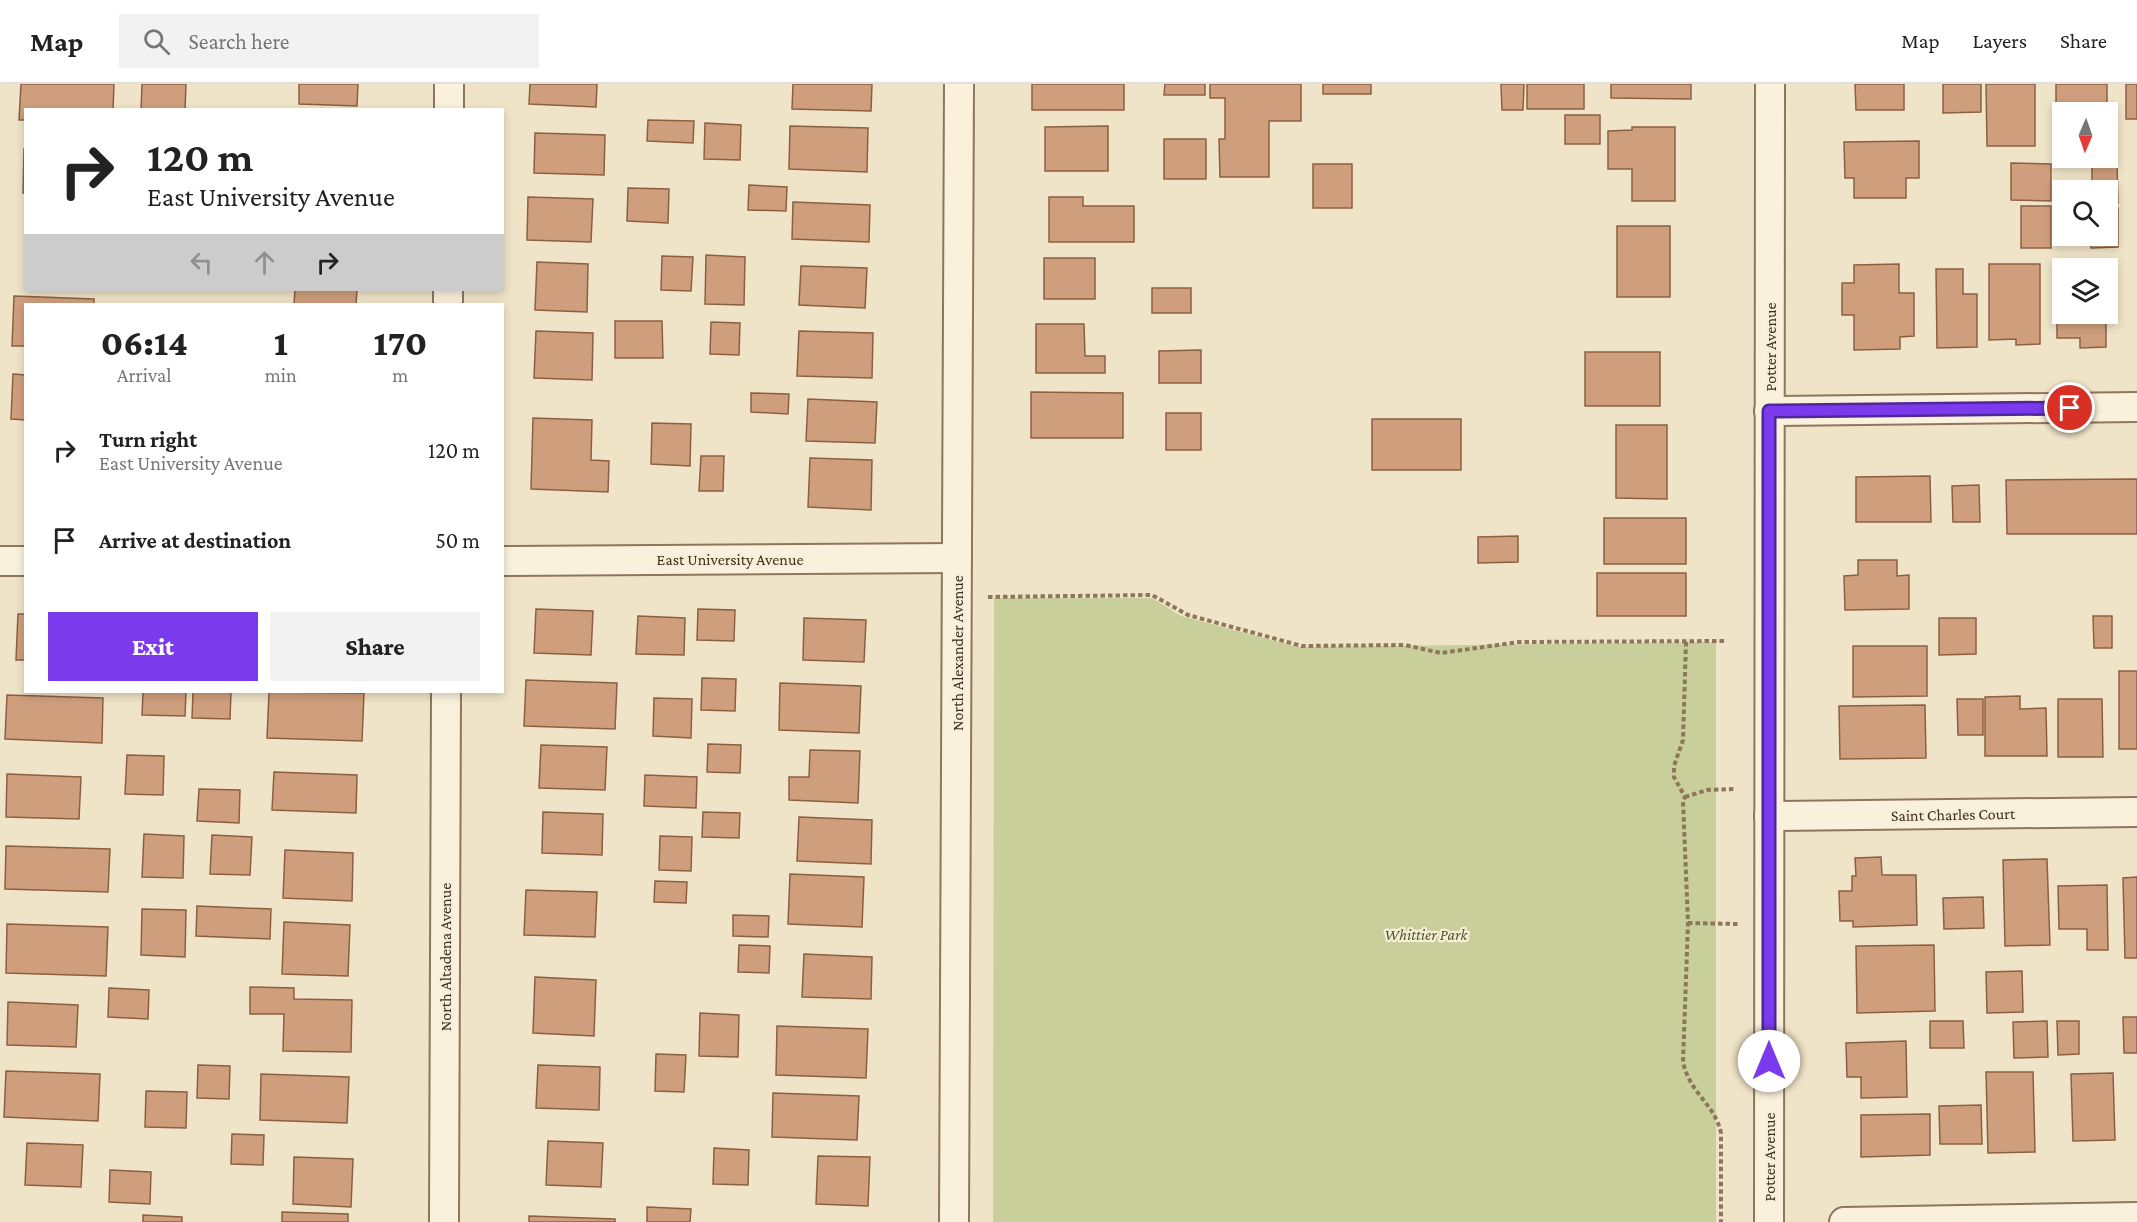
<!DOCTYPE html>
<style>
:root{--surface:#fff;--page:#f2f2f2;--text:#222;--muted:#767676;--line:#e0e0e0;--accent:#7c3aed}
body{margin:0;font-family:"Crimson Pro",serif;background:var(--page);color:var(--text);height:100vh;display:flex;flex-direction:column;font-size:22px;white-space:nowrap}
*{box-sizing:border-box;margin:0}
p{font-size:20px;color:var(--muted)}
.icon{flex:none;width:33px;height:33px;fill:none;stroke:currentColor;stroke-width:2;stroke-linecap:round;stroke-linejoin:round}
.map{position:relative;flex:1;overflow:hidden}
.panel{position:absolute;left:24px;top:219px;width:480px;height:390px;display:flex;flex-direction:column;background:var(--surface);border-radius:0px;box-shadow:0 3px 9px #0003}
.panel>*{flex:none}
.banner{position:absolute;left:24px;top:24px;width:480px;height:183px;border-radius:0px;box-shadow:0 3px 9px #0003;background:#fff;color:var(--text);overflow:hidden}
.needle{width:39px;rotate:182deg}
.controls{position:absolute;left:2052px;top:18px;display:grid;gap:12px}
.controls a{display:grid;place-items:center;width:66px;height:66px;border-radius:0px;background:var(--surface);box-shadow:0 3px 9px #0003;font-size:30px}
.pin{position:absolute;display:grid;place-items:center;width:51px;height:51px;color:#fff;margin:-26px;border:3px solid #fff;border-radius:50%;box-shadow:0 2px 6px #0007}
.me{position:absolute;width:66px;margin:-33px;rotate:0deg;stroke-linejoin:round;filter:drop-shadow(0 0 4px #0008)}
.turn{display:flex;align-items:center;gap:21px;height:126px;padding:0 24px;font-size:27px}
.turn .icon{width:78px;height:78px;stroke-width:2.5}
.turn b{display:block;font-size:42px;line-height:51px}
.lanes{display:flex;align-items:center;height:57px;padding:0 24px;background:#0003;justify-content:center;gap:30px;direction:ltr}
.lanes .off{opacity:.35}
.eta{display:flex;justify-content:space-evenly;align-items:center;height:102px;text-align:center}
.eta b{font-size:36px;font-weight:800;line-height:42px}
.action{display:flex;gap:12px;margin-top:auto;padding:12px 24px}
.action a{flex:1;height:69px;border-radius:0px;background:var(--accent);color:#fff;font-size:24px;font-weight:800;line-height:69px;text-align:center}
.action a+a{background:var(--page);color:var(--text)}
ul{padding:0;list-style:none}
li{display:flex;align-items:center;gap:18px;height:90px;padding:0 24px}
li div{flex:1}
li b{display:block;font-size:22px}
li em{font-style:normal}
header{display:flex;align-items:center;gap:36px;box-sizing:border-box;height:84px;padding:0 30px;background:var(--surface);border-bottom:2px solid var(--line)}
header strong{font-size:28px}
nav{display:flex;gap:33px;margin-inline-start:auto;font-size:21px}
.search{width:420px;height:54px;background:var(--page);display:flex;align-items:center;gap:15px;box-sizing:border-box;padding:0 21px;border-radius:0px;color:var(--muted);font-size:22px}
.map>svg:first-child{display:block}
</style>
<header>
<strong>Map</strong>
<div class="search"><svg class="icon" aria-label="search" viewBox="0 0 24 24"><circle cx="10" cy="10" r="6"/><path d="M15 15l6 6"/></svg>Search here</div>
<nav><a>Map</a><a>Layers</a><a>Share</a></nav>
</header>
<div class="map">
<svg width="2137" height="1138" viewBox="0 0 2137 1138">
<rect width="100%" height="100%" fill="#f0e4c8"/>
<polygon fill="#c9cf9b" points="994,514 1152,514 1181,532 1298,563 1716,558 1716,1138 993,1138"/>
<g fill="#cf9f7d" stroke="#8d5f41" stroke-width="1.5">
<polygon points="21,0 114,0 113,26 26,26 26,36 19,36"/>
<polygon points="142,0 186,0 185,26 141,26"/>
<polygon points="299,0 358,0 357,22 299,20"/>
<polygon points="530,0 597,0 596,23 529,20"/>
<polygon points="793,0 872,0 871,27 792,25"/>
<rect x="1032" y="0" width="92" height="26"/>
<polygon points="1165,0 1205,0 1205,11 1164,11"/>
<polygon points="1210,0 1301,0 1301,37 1269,37 1269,93 1220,93 1219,55 1225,55 1225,14 1210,14"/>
<rect x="1323" y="0" width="48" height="10"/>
<polygon points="1501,0 1524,0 1523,26 1502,26"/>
<rect x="1527" y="0" width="57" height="25"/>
<polygon points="1611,0 1691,0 1691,15 1611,14"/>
<polygon points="1855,0 1904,0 1904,26 1856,26"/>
<polygon points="1943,0 1981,0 1981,28 1943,29"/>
<polygon points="1986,0 2035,0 2035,62 1987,62"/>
<polygon points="2056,0 2107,0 2107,28 2062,28 2062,53 2056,53"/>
<rect x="2126" y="0" width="11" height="35"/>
<rect x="1565" y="31" width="35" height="29"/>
<polygon points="648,36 694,37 693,59 647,57"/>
<polygon points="705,39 741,41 740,76 704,75"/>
<polygon points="790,42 868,44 867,88 789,85"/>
<polygon points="1108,42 1108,87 1045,87 1045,43"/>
<polygon points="1632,43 1675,43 1675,117 1632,117 1632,85 1608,85 1608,47 1632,46"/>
<polygon points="535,49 605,51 604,91 534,89"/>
<rect x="1164" y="55" width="42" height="40"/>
<polygon points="1919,57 1919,94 1906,94 1906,114 1854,114 1854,94 1845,94 1844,58"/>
<polygon points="24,65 26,65 26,109 23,109"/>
<polygon points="2092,78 2117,78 2118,119 2108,119 2108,106 2092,106"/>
<polygon points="2011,79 2051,80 2051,117 2011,116"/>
<rect x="1313" y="80" width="39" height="44"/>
<polygon points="749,101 787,103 786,127 748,126"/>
<polygon points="628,104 669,105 668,139 627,137"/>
<polygon points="528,113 593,115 591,158 527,156"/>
<polygon points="1049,113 1083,113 1083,122 1134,122 1134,158 1049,158"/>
<polygon points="793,118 870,121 869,158 792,155"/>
<rect x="2021" y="122" width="30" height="42"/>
<polygon points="2108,124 2118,124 2118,163 2091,164 2091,152 2108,152"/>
<rect x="1617" y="142" width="53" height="71"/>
<polygon points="706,171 745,173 744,221 705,220"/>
<polygon points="662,172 693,173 691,207 661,206"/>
<rect x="1044" y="174" width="51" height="41"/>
<polygon points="537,178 588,180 587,228 535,226"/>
<polygon points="2057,178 2105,178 2105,184 2062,184 2062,230 2106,230 2106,263 2080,264 2080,254 2057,254"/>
<polygon points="1899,180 1899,209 1914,209 1914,252 1900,253 1900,265 1854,266 1854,231 1842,231 1842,199 1854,199 1854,181"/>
<polygon points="1989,180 2040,180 2040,260 2016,261 2016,255 1989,256"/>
<polygon points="801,182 867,184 865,224 799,221"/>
<polygon points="1936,185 1963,185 1963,210 1977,210 1977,263 1937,264"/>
<rect x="1152" y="204" width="39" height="25"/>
<polygon points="295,206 357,206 356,220 294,220"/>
<polygon points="14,212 94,215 94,220 26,220 26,262 12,262"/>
<polygon points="615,237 662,237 663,274 615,274"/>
<polygon points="711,238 740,239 739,271 710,270"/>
<polygon points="1036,240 1084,240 1085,272 1105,272 1105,289 1036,289"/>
<polygon points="536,247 593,249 592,296 534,294"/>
<polygon points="799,247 873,249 872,294 797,292"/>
<polygon points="1201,266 1201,299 1159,299 1159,267"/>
<rect x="1585" y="268" width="75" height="54"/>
<polygon points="13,290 26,291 26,336 11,335"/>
<polygon points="1031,308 1123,309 1123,354 1031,354"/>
<polygon points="751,309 789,310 788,330 751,328"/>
<polygon points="808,315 877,318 875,359 806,357"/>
<rect x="1166" y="329" width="35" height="37"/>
<polygon points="533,334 592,336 591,376 609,377 608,408 531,405"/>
<rect x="1372" y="335" width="89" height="51"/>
<polygon points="652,339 691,340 690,382 651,380"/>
<polygon points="1616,341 1667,341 1667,415 1616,414"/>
<polygon points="701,372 724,372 723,407 699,407"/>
<polygon points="810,374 872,376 871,426 808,423"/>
<polygon points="1930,392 1931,438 1856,438 1856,393"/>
<polygon points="2137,395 2137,450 2007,450 2006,396"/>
<polygon points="1979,401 1980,438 1953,438 1952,402"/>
<rect x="1604" y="434" width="82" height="46"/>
<polygon points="1518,452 1518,478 1478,479 1478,453"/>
<polygon points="1858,476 1897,476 1897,492 1909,491 1909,525 1845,526 1844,492 1858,491"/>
<rect x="1597" y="489" width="89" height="43"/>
<polygon points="536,525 593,527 591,571 534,569"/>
<polygon points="698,525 735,526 734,557 697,556"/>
<polygon points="18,530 26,530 26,576 16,576"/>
<polygon points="638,532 685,534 684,571 636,570"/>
<polygon points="2093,532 2112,532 2112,564 2094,564"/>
<polygon points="804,534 866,536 864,578 803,576"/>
<polygon points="1939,534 1976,534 1976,570 1939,571"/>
<polygon points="1853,562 1927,562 1927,612 1853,613"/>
<rect x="2119" y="587" width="18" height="78"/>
<polygon points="702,594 736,595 735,627 701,626"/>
<polygon points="526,596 617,599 615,645 524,642"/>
<polygon points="780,599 861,602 859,649 779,646"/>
<polygon points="143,608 186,608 185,632 142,631"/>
<polygon points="193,608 231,608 230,635 192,634"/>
<polygon points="269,608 364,609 362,657 267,654"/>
<polygon points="7,611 103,614 102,659 5,655"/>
<polygon points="2020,612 2020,625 2046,624 2047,672 1985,672 1985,613"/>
<polygon points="654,614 692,615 691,654 653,652"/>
<polygon points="1957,615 1983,615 1983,651 1958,651"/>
<polygon points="2058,615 2102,615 2103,673 2058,673"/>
<polygon points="1925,621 1926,674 1840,675 1839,622"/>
<polygon points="708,660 741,661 740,689 707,688"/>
<polygon points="541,661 607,663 605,706 539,704"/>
<polygon points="810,666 860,667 858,719 789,716 789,693 809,693"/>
<polygon points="127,671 164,672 163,711 125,710"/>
<polygon points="274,688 357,691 356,729 272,726"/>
<polygon points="7,690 81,693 79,735 6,733"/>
<polygon points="645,691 697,693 696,724 644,722"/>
<polygon points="199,705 240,706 239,739 197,737"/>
<polygon points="543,728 603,730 602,771 542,769"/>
<polygon points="703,728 740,729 739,754 702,753"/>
<polygon points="799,733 872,736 871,780 797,777"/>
<polygon points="144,750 184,752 183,794 142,793"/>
<polygon points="212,751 252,753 250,791 210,790"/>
<polygon points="660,752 692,753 691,787 659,786"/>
<polygon points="6,762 110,765 108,808 5,805"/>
<polygon points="285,766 353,769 352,817 283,814"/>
<polygon points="1881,773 1882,791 1916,791 1917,841 1853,843 1853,837 1840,837 1839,807 1852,807 1852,792 1856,792 1855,774"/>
<polygon points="2047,775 2050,861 2005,862 2003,776"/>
<polygon points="790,790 864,793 862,843 788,840"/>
<polygon points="2137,793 2137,874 2125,874 2123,794"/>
<polygon points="655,797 687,798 686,819 654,818"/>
<polygon points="2107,801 2108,866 2087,866 2087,845 2059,845 2058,802"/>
<polygon points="526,806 597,808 595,853 524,851"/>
<polygon points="1983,813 1984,844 1944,845 1943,814"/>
<polygon points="197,822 271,825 270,855 196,852"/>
<polygon points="142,825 186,826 185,873 141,871"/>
<polygon points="733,831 769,832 768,853 733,852"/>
<polygon points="284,838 350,841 348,892 282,890"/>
<polygon points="7,840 108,843 106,892 6,889"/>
<polygon points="739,861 770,862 769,889 738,888"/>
<polygon points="1934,861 1935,927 1857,929 1856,862"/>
<polygon points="804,870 872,873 871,915 802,913"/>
<polygon points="2022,887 2023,928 1987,929 1986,888"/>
<polygon points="535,893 596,896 594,952 533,949"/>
<polygon points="250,903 294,904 294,915 352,916 351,968 283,967 284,930 250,930"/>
<polygon points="109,904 149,906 148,935 108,933"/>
<polygon points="8,918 78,921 76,963 7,961"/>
<polygon points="700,929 739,931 738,973 699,972"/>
<polygon points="2123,933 2137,933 2137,969 2124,969"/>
<polygon points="1930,937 1963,937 1964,964 1930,964"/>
<polygon points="2047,937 2048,973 2014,974 2013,938"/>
<polygon points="2057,937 2079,937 2079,970 2058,971"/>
<polygon points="777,942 868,945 866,994 776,991"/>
<polygon points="1906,957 1907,1013 1861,1014 1861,993 1847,993 1846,959"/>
<polygon points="656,970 686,971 684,1008 655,1007"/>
<polygon points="198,981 230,982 229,1015 197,1014"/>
<polygon points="538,981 600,983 599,1026 536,1024"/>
<polygon points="6,987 100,990 98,1037 4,1033"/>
<polygon points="1986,988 2033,988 2035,1068 1988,1069"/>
<polygon points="2113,989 2115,1056 2073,1057 2071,990"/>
<polygon points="261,990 349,993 347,1039 260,1036"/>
<polygon points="146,1007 187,1008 186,1044 145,1043"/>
<polygon points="773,1009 859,1012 857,1056 772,1053"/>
<polygon points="1981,1021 1982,1060 1940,1060 1939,1022"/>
<polygon points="1930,1030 1930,1071 1861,1073 1861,1031"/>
<polygon points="232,1050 264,1051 263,1081 231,1080"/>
<polygon points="548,1057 603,1059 601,1103 546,1101"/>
<polygon points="27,1059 83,1061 81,1103 25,1101"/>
<polygon points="714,1064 749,1066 748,1101 713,1100"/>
<polygon points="818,1072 870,1073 868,1122 816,1120"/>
<polygon points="294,1073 353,1075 351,1123 293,1120"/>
<polygon points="110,1086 151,1088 150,1120 109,1118"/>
<polygon points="647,1123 691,1125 690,1138 647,1138"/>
<polygon points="282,1128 348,1130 348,1138 282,1138"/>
<polygon points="143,1131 182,1133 182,1138 143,1138"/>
<polygon points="529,1132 615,1135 615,1138 529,1138"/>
</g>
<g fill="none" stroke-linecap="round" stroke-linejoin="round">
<defs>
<g id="minor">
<polyline points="449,26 449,0"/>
<polyline points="448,220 448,206"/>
<polyline points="1769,327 2137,323"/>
<polyline points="0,477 26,477"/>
<polyline points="502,477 957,474"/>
<polyline points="1769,732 2137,728"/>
<polyline points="444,1138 446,608"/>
<polyline points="954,1138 959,0"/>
<polyline points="1769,1138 1770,0"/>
<polyline points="1844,1138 2137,1133"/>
</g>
</defs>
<use href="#minor" stroke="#8d765c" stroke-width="32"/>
<g stroke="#8d765c" stroke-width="4" stroke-dasharray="4.5 3" stroke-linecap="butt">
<polyline points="988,513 1152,511 1188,531 1302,562 1405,561 1441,569 1519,558 1724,557"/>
<path d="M1686,558L1683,656L1674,682V693L1685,713L1683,717L1688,839L1683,978C1690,1010 1715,1020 1721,1049V1138"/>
<polyline points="1685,713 1707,706 1736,705"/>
<polyline points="1688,839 1738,840"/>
</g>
<use href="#minor" stroke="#faf1dc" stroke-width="28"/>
</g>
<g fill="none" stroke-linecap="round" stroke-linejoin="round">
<defs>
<polyline id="route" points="1769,977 1769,327 2070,324"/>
</defs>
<use href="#route" stroke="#51269a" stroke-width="15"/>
<use href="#route" stroke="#7c3aed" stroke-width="10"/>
</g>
<g text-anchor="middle" stroke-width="4.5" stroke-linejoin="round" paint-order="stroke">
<g font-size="16" fill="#3d2e20" stroke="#f7eed8">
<text transform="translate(1770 263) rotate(-90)" y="6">Potter Avenue</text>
<text x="730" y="481">East University Avenue</text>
<text transform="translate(957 569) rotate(-90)" y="6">North Alexander Avenue</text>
<text transform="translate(1953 730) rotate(-1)" y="6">Saint Charles Court</text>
<text transform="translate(445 873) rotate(-90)" y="6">North Altadena Avenue</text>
<text transform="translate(1769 1073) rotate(-90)" y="6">Potter Avenue</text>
</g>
<g font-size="16" font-style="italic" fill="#4d5a26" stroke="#f7eed8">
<text x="1426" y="856">Whittier Park</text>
</g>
</g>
</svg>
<div class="controls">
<a><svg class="needle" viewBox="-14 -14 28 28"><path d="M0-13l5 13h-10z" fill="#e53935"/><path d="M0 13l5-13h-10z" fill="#767676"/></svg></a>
<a><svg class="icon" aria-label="search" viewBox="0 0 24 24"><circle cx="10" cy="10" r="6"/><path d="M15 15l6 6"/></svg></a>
<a><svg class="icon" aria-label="layers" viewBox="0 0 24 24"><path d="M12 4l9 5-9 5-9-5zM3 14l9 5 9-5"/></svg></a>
</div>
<div class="pin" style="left:2070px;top:324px;background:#d93025"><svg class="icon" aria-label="arrive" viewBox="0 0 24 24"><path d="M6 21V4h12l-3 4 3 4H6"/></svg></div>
<svg class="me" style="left:1769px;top:977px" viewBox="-20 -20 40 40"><circle r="19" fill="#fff"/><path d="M0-13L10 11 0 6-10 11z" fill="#7c3aed"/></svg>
<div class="banner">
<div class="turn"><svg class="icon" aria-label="right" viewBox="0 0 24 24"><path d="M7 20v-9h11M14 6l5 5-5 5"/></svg><div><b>120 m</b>East University Avenue</div></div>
<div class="lanes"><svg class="icon off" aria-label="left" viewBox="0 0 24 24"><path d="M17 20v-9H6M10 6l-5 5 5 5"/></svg><svg class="icon off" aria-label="ahead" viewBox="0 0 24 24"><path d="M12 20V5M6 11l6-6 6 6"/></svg><svg class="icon" aria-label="right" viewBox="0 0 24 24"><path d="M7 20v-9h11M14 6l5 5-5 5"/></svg></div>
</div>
<section class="panel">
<div class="eta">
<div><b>06:14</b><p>Arrival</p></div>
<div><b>1</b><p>min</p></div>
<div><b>170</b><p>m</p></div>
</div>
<ul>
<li><svg class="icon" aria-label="right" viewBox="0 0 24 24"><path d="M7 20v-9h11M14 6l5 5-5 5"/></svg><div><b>Turn right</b><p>East University Avenue</p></div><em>120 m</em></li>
<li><svg class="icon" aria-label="arrive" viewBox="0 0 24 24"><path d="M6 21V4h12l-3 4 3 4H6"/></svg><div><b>Arrive at destination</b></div><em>50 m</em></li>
</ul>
<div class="action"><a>Exit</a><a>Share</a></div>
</section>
</div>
